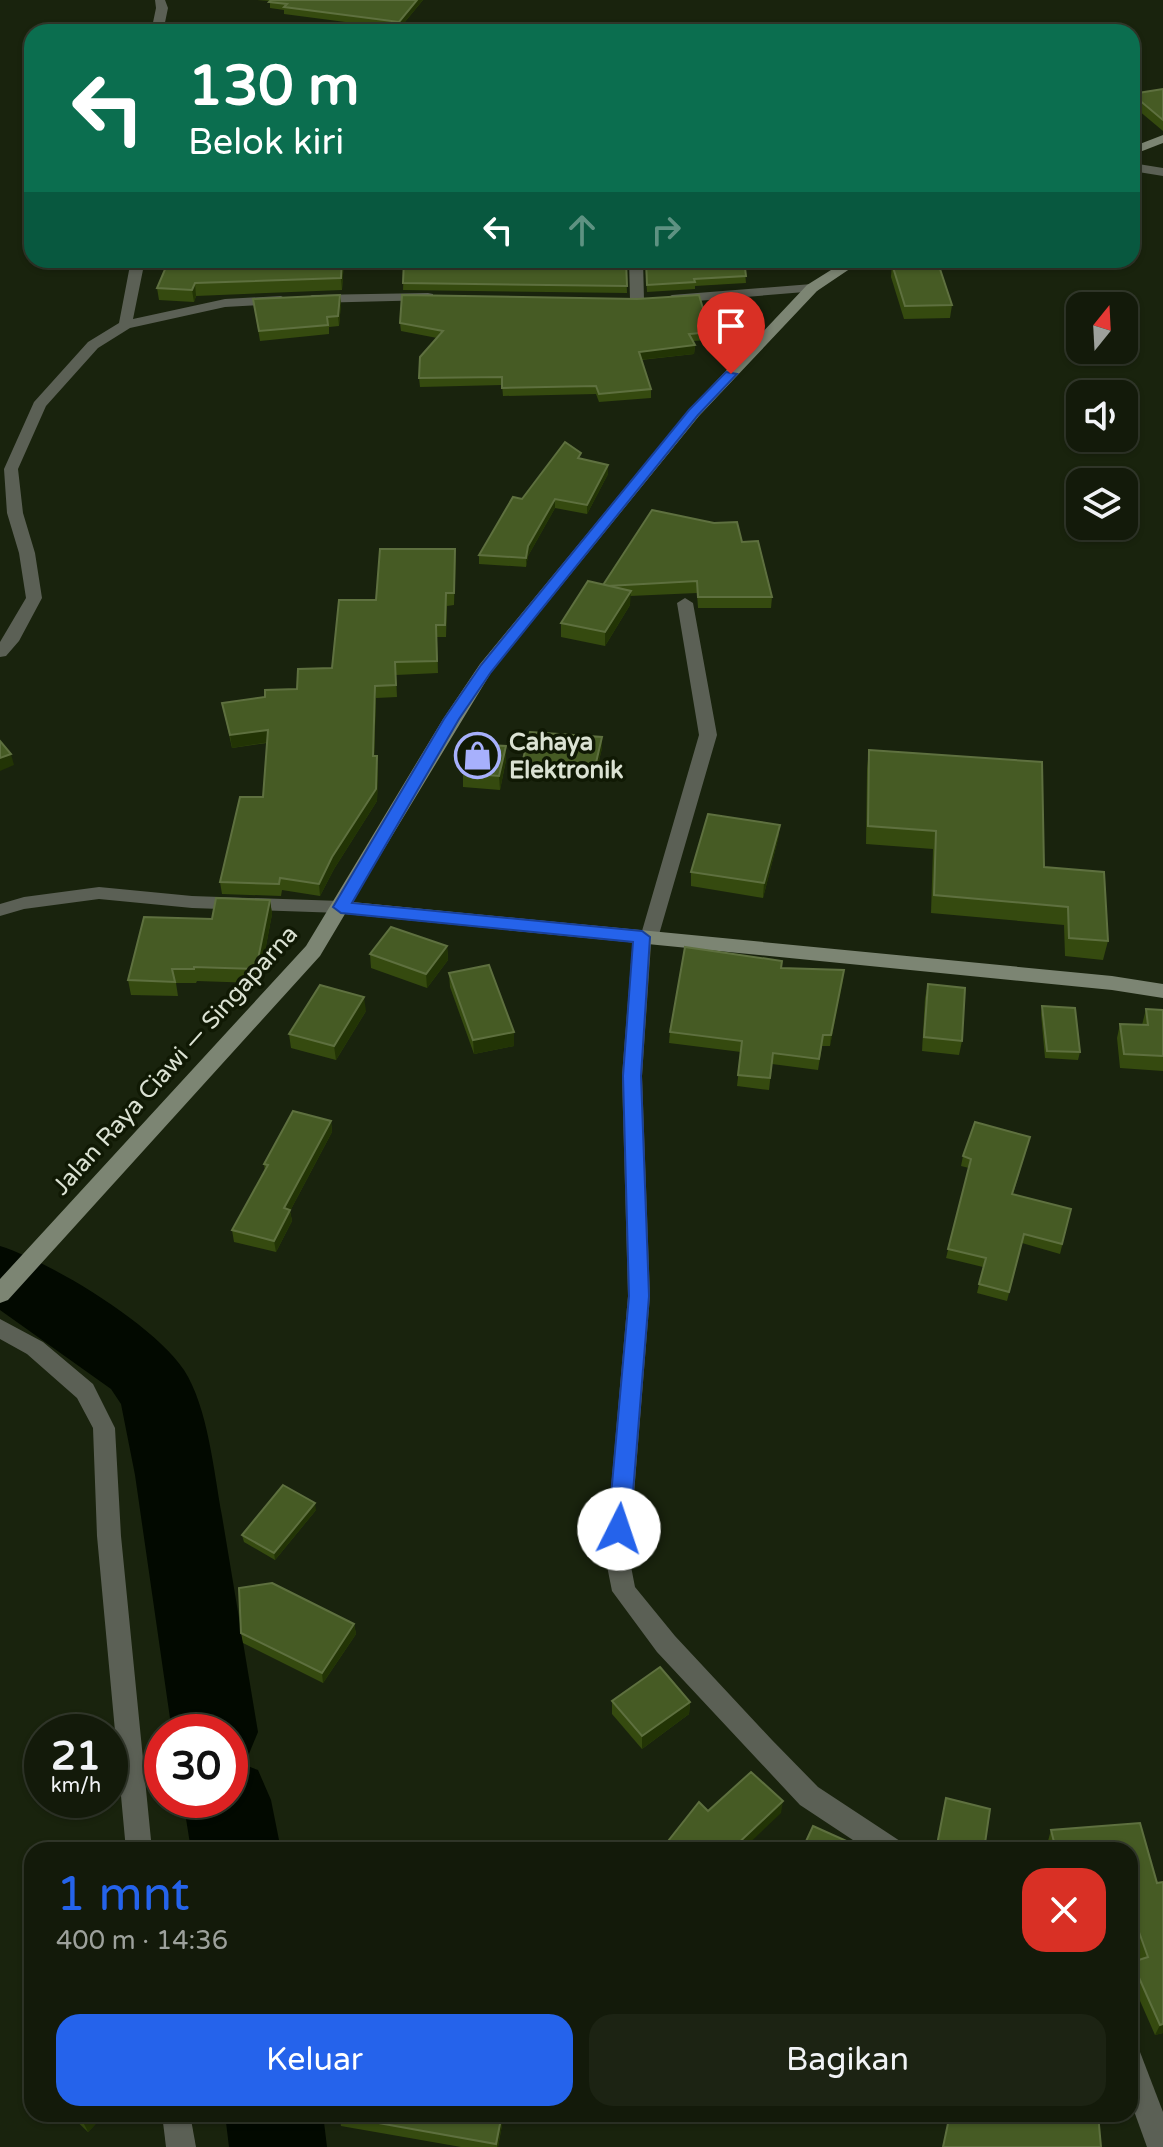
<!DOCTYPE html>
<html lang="id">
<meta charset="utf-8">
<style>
:root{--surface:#131a0a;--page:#1c2313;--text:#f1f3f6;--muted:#9da19c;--line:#32382b;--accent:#2563eb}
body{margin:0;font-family:"Varela Round",sans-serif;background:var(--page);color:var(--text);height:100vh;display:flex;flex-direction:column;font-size:30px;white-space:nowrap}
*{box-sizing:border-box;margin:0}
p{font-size:26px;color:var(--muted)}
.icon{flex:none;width:44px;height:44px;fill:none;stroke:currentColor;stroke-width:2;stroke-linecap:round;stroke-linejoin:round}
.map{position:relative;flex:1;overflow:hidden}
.drawer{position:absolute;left:24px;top:1842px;width:1114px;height:280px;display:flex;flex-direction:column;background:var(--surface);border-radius:24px;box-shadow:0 2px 6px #0004,0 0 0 2px var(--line)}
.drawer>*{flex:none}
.guide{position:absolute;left:24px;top:24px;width:1116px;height:244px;border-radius:24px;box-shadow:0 2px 6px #0004,0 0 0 2px var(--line);background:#0b6e4f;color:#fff;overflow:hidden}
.needle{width:52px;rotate:18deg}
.controls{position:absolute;left:1066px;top:292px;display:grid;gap:16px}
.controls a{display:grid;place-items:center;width:72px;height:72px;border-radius:16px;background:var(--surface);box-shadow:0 2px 6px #0004,0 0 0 2px var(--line);font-size:40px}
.speed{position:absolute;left:24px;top:1714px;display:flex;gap:16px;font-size:40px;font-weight:700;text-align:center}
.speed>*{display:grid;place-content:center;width:104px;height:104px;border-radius:50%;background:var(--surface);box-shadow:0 2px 6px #0004,0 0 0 2px var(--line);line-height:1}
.speed small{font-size:20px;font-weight:400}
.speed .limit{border:12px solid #d22;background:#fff;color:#111}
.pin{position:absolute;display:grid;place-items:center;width:68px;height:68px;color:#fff;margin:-82px -34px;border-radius:50% 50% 50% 0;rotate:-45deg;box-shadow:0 0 8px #0007}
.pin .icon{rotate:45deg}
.me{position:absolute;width:88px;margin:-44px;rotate:4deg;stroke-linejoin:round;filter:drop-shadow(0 0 6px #0008)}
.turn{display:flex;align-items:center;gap:28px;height:168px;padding:0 32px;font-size:36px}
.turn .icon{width:104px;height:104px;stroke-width:2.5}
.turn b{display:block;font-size:56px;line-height:68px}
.lanes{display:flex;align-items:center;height:76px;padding:0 32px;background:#0003;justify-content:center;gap:40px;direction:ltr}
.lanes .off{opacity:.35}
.round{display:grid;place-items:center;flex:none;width:84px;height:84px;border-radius:24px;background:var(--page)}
.overview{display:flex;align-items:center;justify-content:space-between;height:136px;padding:0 32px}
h1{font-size:48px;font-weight:600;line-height:60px;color:var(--accent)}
.button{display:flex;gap:16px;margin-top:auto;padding:16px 32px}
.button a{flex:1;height:92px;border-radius:24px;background:var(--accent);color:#fff;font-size:32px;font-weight:600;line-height:92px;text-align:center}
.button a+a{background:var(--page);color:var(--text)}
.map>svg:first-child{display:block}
</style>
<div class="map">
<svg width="1163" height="2147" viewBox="0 0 1163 2147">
<rect width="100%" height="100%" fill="#19230d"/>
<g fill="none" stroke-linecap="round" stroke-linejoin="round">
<g fill="#020900" fill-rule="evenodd">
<path d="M0,1246C53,1263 153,1324 184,1370C208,1407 214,1473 222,1516C234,1588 246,1660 258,1732L246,1761L240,1763L258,1770L271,1800L281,1850H191L183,1800H230V1732H172L135,1475L121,1404L111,1389L0,1310Z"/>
<polygon points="225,2114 323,2114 327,2147 229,2147"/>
</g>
<g fill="#5b6055" fill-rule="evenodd">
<polygon points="155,0 165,0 168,8 163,32 151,32 156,8"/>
<polygon points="1132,163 1163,168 1163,176 1132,171"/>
<polygon points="131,260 145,260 133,319 225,299 281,296 288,300 281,304 225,307 130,328 98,348 46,406 18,469 23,513 35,553 42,598 19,641 6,656 0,657 0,642 26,598 19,553 7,513 4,469 34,402 88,342 119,323"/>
<polygon points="629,260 643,260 644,300 637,304 630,300"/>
<polygon points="812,284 819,288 817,291 672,303 665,299 672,295"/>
<polygon points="428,293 433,294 433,300 312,303 305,299 312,295"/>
<polygon points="685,598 693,603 717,735 658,938 651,944 642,1076 650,1296 629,1556 635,1587 675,1636 772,1740 818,1787 900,1841 904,1850 868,1850 800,1805 657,1652 612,1591 605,1556 628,1296 622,1076 633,937 642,931 699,735 677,603"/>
<polygon points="99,887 192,896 341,901 350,907 341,913 192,908 99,899 24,909 0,916 0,904 24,897"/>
<polygon points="0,1319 43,1342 93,1384 115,1428 121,1536 152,1850 126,1850 97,1536 93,1428 77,1398 27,1354 0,1339"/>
<polygon points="1130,2048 1140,2052 1163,2112 1163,2147 1147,2147 1130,2100"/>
<polygon points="162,2114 190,2114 196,2147 166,2147"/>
</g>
<g fill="#7c8573" fill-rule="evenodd">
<polygon points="1163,135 1163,143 1132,155 1132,147"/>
<polygon points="847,260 863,260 817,291 699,416 492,671 352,902 1112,976 1163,984 1163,998 1112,990 345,914 320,956 8,1300 0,1303 0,1279 306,946 443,719 480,664 689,410 807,285"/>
</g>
</g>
<g fill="#354a0f">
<polygon points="257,0 423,0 399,29 284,14 284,10 270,8 270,1"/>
<polygon points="1163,89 1163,131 1132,105 1132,94"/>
<polygon points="169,260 344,260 342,290 196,296 194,302 159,300 157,288"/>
<polygon points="403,260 626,260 627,293 403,290 404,265"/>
<polygon points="645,260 744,260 746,283 695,286 695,289 647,292"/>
<polygon points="892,264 952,305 950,318 904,319 891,277"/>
<polygon points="340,295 341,304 339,326 329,327 329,334 260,341 253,299"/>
<polygon points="400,323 710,332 710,340 693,341 695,345 694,354 641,360 651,389 651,398 599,402 596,394 503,396 502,385 420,387 419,378 437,338 401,331"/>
<polygon points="581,459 608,474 587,514 555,508 528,556 526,567 479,564 479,555 522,499"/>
<polygon points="742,542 772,597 771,608 698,608 697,593 630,596 630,605 605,646 561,637 561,623 603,585"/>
<polygon points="455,549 454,605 447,606 446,637 437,637 438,673 396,675 397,697 376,698 374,756 378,769 377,801 334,869 320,896 282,890 281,896 222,894 220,882 263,797 267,743 232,748 222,703 265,697 297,689 332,668 376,600"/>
<polygon points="506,746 506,760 500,790 463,787 463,773"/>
<polygon points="602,748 595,777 522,773 522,763"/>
<polygon points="869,750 1044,867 1108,941 1103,960 1065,956 1064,925 931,913 933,849 866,844 867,769"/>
<polygon points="780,825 778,839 763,898 691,886 691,872"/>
<polygon points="270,900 272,914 259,983 197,981 196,983 176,983 178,996 131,995 128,980 212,919"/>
<polygon points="447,946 448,960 427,988 371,968 370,954"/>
<polygon points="781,968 844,970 830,1046 822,1046 818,1070 772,1064 769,1090 737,1086 741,1052 669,1043 670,1032"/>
<polygon points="449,973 514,1032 514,1046 474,1054 450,987"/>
<polygon points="928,984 962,1041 959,1055 922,1051 925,998"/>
<polygon points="1042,1006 1080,1052 1078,1060 1045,1058 1041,1014"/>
<polygon points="1146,1009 1163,1010 1163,1071 1120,1068 1117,1038 1120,1024 1142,1025"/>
<polygon points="366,1011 336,1060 291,1048 289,1034"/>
<polygon points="331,1121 332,1132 290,1211 292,1221 276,1252 234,1242 232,1230 265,1172 264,1164"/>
<polygon points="1030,1137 1013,1194 1071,1209 1060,1254 1022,1243 1007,1301 977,1293 983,1267 946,1258 969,1168 961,1166 963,1156"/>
<polygon points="316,1510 275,1560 244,1542 242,1535"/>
<polygon points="354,1624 356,1634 323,1683 243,1643 241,1633"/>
<polygon points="612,1701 690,1702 689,1714 642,1749 612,1714"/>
<polygon points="1140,1823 1157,1883 1163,1882 1163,2033 1155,2035 1130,1978 1130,1966 1132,1962 1140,1959 1130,1930 1130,1850 1050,1850 1048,1841 1051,1830"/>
<polygon points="69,2114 105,2114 88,2132"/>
<polygon points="339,2114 504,2114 498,2147 461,2147 341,2126"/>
</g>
<g fill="#223405">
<polygon points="417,0 423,0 399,29 399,22"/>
<polygon points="342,260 344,260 342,290 341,278"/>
<polygon points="195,283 196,296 194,302 192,290"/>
<polygon points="340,295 341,304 339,326 338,316"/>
<polygon points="695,345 694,354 638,360 639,352"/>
<polygon points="608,465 608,474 587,514 587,505"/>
<polygon points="555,499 555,508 528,556 526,567 526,558 528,546"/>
<polygon points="455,549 456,561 454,605 454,593"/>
<polygon points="631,591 630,605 605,646 605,632"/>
<polygon points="375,686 376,698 374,769 373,756"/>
<polygon points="268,730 269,742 232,748 230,735"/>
<polygon points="602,737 602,748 595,777 595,767"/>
<polygon points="506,746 506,760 500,790 499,776"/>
<polygon points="11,754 14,765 0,771 0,758"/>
<polygon points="377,756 378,769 377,801 334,869 320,896 319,884"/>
<polygon points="780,825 778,839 763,898 764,883"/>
<polygon points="270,900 272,914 259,983 256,969"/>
<polygon points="447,946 448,960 427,988 426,974"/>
<polygon points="844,970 843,981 830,1046 831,1035"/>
<polygon points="364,997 366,1011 336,1060 334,1046"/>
<polygon points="514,1032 514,1046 474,1054 473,1040"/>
<polygon points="331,1121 332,1132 290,1211 292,1221 276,1252 274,1241 284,1208"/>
<polygon points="315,1503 316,1510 275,1560 274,1553"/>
<polygon points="354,1624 356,1634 323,1683 322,1673"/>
<polygon points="690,1702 689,1714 642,1749 642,1736"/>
<polygon points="783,1801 781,1813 742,1850 731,1850"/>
<polygon points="1163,2024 1163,2033 1155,2035 1160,2025"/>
<polygon points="91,2114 105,2114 88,2132 83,2122"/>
<polygon points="502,2114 504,2114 498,2147 497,2147"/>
</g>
<g fill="#465b24" stroke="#5e703f" stroke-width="2">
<polygon points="271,0 417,0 399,22 284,7 287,4 269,2"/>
<polygon points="1163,89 1163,120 1132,94"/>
<polygon points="169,260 342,260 341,278 195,283 192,290 157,288"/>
<polygon points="404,260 626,260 627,286 403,283"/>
<polygon points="646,260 744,260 746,276 694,279 695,282 647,285"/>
<polygon points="938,263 952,305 905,306 892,264"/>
<polygon points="340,295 338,316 327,317 328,325 259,331 253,299"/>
<polygon points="402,295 637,299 699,295 710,332 689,334 695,345 639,352 651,389 599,394 596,386 502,388 502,377 419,378 420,357 443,331 400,323"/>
<polygon points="565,442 581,453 578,458 608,465 587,505 555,499 528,546 526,558 479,555 513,497 522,499"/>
<polygon points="652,510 714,523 737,522 742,542 758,541 772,597 698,597 697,581 607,586 603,585"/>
<polygon points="380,549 455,549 454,593 446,593 445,625 436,625 437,661 395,662 396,685 375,686 373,756 377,756 376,789 332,857 319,884 280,878 279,884 220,882 240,797 263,797 268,730 230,735 222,703 265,697 265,690 297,689 298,669 332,668 339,600 376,600"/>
<polygon points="588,581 631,591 605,632 561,623"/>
<polygon points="530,732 602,737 595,767 522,763"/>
<polygon points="0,741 11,754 0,758"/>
<polygon points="470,744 506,746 499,776 463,773"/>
<polygon points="869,750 1042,762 1044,867 1104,872 1108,941 1069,938 1068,907 934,895 936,831 868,826"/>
<polygon points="708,814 780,825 764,883 691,872"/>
<polygon points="216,898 270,900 256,969 194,967 194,969 172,969 175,982 128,980 144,917 212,919"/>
<polygon points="391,927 447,946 426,974 370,954"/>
<polygon points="685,947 782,961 781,968 844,970 831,1035 823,1035 819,1059 773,1053 770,1078 738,1075 742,1041 670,1032"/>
<polygon points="489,965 514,1032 473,1040 449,973"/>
<polygon points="928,984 965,988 962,1041 924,1037"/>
<polygon points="320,985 364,997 334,1046 289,1034"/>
<polygon points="1042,1006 1075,1008 1080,1052 1047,1051"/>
<polygon points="1146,1009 1163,1010 1163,1056 1124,1054 1120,1024 1148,1025"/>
<polygon points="293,1111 331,1121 284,1208 290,1210 274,1241 232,1230 268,1165 264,1164"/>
<polygon points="975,1122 1030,1137 1012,1194 1071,1209 1062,1244 1024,1234 1009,1292 979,1284 986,1258 948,1249 971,1159 963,1156"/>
<polygon points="283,1485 315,1503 274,1553 242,1535"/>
<polygon points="272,1583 354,1624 322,1673 241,1633 239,1588"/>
<polygon points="660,1667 690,1702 642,1736 612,1701"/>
<polygon points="751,1772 783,1801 731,1850 661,1850 699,1802 708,1811"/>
<polygon points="946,1798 990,1809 984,1850 936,1850"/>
<polygon points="1140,1823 1157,1883 1163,1882 1163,2024 1160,2025 1132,1962 1148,1957 1130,1907 1130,1850 1056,1850 1051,1830"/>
<polygon points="813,1826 851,1843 848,1850 802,1850"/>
<polygon points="75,2114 91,2114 83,2122"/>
<polygon points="339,2114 502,2114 496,2144 339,2116"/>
<polygon points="950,2114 1098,2114 1101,2147 943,2147"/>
</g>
<polygon fill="#2563eb" stroke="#184099" stroke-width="2" points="726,372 737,374 698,415 491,672 459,719 352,903 642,931 650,937 641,1076 649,1296 630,1529 626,1536 619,1539 611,1536 608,1529 629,1296 623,1076 633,942 341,913 333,907 444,719 481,665 689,410"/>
<defs>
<symbol id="shop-ring" viewBox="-11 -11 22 22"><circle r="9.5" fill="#101904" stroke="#a7b0fc" stroke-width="1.5"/><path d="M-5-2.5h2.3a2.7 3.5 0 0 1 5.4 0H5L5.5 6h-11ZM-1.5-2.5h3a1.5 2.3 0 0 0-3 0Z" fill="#a7b0fc"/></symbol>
</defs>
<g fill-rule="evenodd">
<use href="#shop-ring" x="452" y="730" width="51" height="51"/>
</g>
<g text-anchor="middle" stroke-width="7" stroke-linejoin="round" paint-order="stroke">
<g font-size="24" font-weight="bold" fill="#dbe2d3" stroke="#101904" text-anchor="start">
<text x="509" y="750">Cahaya<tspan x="509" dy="28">Elektronik</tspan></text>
</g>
<g font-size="24" fill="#dbe2d3" stroke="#101904">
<text transform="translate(175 1060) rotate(-48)" y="8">Jalan Raya Ciawi — Singaparna</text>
</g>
</g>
</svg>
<div class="controls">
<a><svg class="needle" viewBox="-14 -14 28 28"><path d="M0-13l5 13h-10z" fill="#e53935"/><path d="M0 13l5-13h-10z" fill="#9da19c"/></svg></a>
<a><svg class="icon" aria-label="sound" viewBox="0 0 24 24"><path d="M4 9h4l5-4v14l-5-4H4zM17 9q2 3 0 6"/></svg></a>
<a><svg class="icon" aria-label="layers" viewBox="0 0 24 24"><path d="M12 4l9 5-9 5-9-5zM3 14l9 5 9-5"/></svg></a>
</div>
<div class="speed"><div>21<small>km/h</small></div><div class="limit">30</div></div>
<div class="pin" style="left:731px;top:374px;background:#d93025"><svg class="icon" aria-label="arrive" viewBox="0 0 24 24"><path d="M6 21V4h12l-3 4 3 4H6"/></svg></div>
<svg class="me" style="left:619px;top:1529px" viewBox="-20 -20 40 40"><circle r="19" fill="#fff"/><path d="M0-13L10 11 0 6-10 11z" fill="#2563eb"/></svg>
<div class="guide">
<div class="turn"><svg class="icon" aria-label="left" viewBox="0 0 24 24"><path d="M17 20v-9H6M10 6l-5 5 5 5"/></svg><div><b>130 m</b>Belok kiri</div></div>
<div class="lanes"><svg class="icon" aria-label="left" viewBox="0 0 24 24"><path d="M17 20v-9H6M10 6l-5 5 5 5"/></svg><svg class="icon off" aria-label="ahead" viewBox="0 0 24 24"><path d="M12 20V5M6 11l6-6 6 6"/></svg><svg class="icon off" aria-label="right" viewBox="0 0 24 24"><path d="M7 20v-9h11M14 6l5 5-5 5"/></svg></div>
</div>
<section class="drawer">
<div class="overview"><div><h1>1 mnt</h1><p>400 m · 14:36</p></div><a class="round" style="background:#d93025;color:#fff"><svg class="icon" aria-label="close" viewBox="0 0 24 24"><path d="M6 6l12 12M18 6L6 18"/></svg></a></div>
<div class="button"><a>Keluar</a><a>Bagikan</a></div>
</section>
</div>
